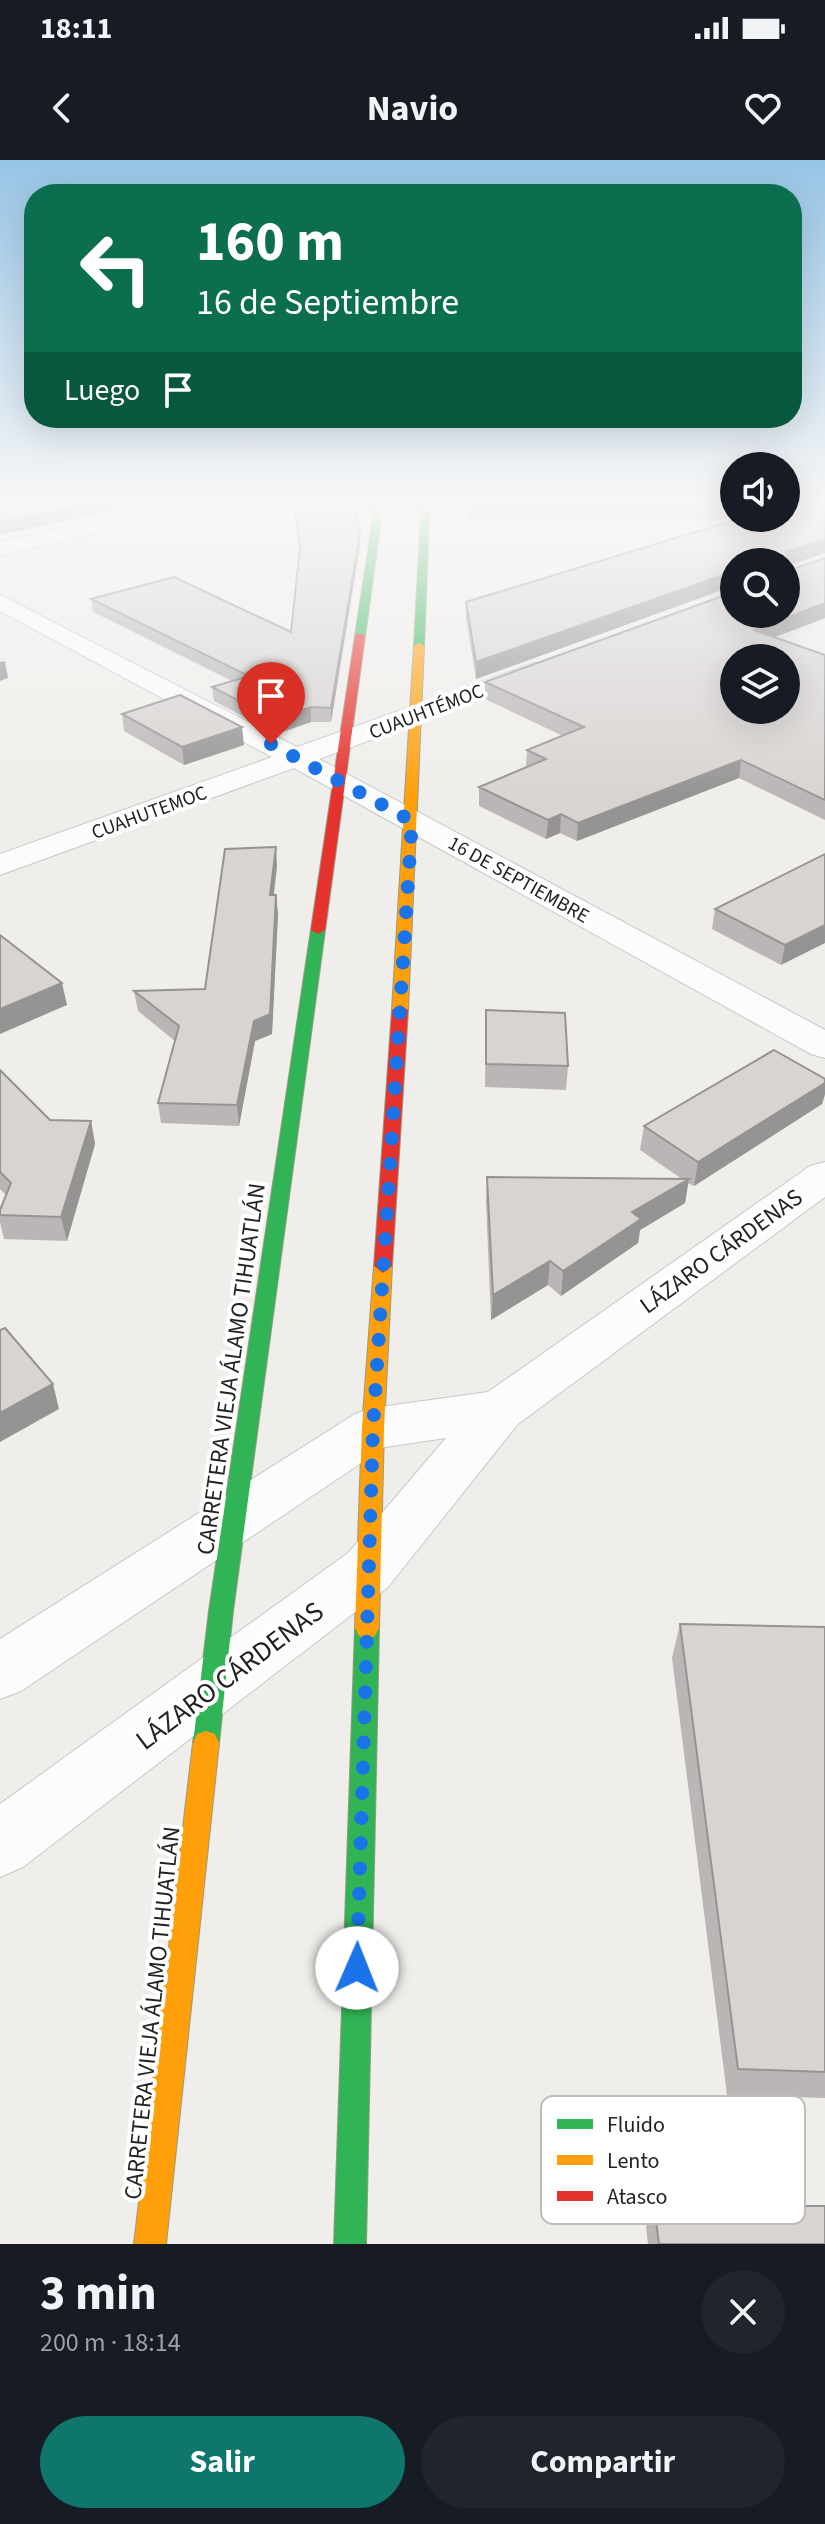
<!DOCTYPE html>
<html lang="es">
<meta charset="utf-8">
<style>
:root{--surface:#171b24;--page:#20242c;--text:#f1f3f6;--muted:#9ea1a6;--accent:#0f766e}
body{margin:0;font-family:"Source Sans 3",sans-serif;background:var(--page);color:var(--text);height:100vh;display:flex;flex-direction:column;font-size:30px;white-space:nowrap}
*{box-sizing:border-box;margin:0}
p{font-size:26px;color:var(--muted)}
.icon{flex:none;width:44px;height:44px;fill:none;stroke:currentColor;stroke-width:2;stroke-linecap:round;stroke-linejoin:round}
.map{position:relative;height:2084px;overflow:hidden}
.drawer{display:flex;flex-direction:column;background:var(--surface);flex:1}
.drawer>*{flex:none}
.banner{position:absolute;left:24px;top:24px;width:778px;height:244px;border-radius:32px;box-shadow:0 8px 32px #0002;background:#0b6e4f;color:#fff;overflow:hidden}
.controls{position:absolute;left:720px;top:292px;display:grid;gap:16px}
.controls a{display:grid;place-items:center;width:80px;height:80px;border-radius:50%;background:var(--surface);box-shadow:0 8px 32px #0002;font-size:40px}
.pin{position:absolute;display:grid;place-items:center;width:68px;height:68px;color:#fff;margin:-82px -34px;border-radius:50% 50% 50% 0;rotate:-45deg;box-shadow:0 0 8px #0007}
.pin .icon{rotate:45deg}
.me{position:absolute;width:88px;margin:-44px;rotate:1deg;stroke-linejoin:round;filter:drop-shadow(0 0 6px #0008)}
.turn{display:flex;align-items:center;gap:28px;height:168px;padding:0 40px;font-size:36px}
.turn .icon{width:104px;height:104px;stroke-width:2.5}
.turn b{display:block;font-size:56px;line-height:68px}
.then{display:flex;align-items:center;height:76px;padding:0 40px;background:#0003;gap:16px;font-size:30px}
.round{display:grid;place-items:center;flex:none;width:84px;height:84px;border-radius:42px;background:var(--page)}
.summary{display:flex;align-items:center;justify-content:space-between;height:136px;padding:0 40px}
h1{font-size:48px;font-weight:700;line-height:60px}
.cta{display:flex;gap:16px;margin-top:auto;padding:16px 40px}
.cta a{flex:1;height:92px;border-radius:48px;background:var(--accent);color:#fff;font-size:32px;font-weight:700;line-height:92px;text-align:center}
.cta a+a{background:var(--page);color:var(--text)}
.status{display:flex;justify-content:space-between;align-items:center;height:56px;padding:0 40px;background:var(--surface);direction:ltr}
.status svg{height:22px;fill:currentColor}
header{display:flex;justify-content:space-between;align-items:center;height:104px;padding:0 40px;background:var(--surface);font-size:36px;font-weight:700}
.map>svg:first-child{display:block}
</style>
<div class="status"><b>18:11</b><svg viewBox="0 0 49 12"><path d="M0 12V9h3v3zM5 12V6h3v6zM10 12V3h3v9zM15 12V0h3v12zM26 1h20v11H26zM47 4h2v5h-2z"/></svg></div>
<header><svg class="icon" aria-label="back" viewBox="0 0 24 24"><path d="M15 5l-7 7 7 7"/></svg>Navio<svg class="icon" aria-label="heart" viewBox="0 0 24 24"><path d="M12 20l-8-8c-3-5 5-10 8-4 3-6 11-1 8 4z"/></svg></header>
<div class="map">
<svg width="825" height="2084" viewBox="0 0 825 2084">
<rect width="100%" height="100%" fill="#f0eeeb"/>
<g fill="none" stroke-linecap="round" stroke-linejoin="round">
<defs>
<g id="street">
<polygon points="164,344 199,344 196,348 0,396 0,382"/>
<polygon points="0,435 297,587 534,503 552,503 556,508 552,513 319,599 825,870 825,898 811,894 294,608 0,715 0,694 272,597 0,451"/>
<polygon points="825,1002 825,1037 518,1264 388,1427 23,1707 0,1717 0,1644 348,1393 446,1278 385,1287 21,1531 0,1539 0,1479 355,1254 373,1248 488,1232 810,1006"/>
</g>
<g id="fast">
<polygon points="369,344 377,344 381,359 365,476 360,479 355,476 373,359"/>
<polygon points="415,344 423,344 429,356 424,486 419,489 414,486 421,356"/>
<polygon points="318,766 325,770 233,1451 219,1583 215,1592 206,1595 197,1592 193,1583 209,1451 311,770"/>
<polygon points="367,1457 375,1460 379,1468 366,2084 334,2084 355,1468 359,1460"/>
</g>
<g id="slow">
<polygon points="419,483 424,486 408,850 400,855 392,850 414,486"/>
<polygon points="383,1099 392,1106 384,1268 379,1468 375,1476 367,1479 359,1476 355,1468 362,1268 374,1106"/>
<polygon points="206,1571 215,1574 219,1583 166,2084 134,2084 193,1583 197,1574"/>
</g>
<g id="jam">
<polygon points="360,473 365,476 325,770 318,774 311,770 355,476"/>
<polygon points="400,845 408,850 392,1106 383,1113 374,1106 392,850"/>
</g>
</defs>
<use href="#street" stroke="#c9c8c7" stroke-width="2"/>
<use href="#fast" stroke="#999a82" stroke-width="2"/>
<use href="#slow" stroke="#999a82" stroke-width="2"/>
<use href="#jam" stroke="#999a82" stroke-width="2"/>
<use href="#street" fill="#fdfcfc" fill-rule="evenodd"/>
<use href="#fast" fill="#30b455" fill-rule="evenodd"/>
<use href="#slow" fill="#ff9f0a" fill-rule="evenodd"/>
<use href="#jam" fill="#e5322d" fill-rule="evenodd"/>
</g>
<g fill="#b9b6b5" fill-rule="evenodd">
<polygon points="293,344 353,344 360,385 331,562 311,562 276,574 214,541 212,527 232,521 93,452 91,439 291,472 300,392"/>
<path d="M465,344H734V358H786V344H825V393L787,406V411L825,398V458L775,477L825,495V660L739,618L577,681L560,673L546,679L479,646V627L526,607L527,590L563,576L485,539V522L734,432V454H786V402H734V427L733,426L476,519L466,458V442L736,359L467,361ZM734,498H786V550H734Z"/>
<polygon points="122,554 244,585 184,605 124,571"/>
<polygon points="825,694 781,805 712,769 715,749"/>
<polygon points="277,706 274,735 276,735 278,754 272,874 255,881 239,966 161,963 158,943 175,881 138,851 134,831 205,829"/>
<polygon points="486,850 568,906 566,930 485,927"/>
<polygon points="0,910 50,960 91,961 95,984 67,1081 4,1079 0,1062 0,1050 6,1035 0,1029"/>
<polygon points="825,919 825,934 822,944 694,1026 688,1023 685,1043 640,1070 638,1083 561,1136 548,1125 491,1160 486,1041 487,1017 682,1019 640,990 644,966"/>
<polygon points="680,1464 825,1467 825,1938 727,1935 672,1498"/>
<polygon points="654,2046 825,2084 648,2084 646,2067"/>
</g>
<g fill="#969493">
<polygon points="84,344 138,344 0,375 0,362"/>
<polygon points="360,373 360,385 331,562 331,548"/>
<polygon points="825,379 825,393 786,406 786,392"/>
<polygon points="734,411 733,426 476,519 476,502"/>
<polygon points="825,443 825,458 751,486 754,470"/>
<polygon points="5,501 8,518 0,521 0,502"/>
<polygon points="311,547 311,562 276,574 275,559"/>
<polygon points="242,567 244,585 184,605 182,587"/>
<polygon points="741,600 739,618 577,681 578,663"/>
<polygon points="561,654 560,673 546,679 548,660"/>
<polygon points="276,687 277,706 271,754 270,735"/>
<polygon points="276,735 278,754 272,874 255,881 239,966 237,945"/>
<polygon points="825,765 825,783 781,805 785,785"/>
<polygon points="62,823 67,845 0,874 0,849"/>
<polygon points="825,923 825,934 822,944 694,1026 698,1002"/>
<polygon points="91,961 95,984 67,1081 61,1057"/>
<polygon points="689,1019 685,1043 640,1070 638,1083 561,1136 563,1111 632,1052"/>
<polygon points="550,1101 548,1125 491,1160 493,1135"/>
<polygon points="53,1224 59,1249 0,1282 0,1253"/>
</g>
<g fill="#d7d4d2" stroke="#969493" stroke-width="2" fill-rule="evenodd">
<polygon points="0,344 84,344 0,362"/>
<polygon points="294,344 353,344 360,373 331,548 311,547 275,559 212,527 249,516 91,439 174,417 291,472 300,387"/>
<polygon points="467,344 734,344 734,345 468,346"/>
<path d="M786,344H825V379L786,392L787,411L825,398V443L754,470L825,495V640L741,600L578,663L561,654L548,660L479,627L546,599L527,590L584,567L485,522L734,432V454H786V402H734V411L476,502L466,442L741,358H786ZM734,498H786V550H734Z"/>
<polygon points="180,535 242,567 182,587 122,554"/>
<polygon points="276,687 270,735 276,735 270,854 254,861 237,945 158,943 179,866 134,831 205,829 225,689"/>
<polygon points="825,694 825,765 785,785 715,749"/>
<polygon points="0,775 62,823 0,849"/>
<polygon points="486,850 565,853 568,906 486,904"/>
<polygon points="774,890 825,919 825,923 698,1002 644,966"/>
<polygon points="0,910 50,960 91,961 61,1057 0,1055 0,1050 11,1023 0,1012"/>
<polygon points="487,1017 689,1019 632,1052 641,1059 563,1111 550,1101 493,1135"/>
<polygon points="5,1168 53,1224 0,1253 0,1170"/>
<polygon points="680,1464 825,1467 825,1912 738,1909"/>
<polygon points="654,2046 825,2046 825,2084 659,2084"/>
</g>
<linearGradient id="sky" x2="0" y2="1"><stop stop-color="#97c4e6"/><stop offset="0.54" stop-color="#f8f7f6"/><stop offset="1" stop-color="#f8f7f6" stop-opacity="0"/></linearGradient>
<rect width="825" height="636" fill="url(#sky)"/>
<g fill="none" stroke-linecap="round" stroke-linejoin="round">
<polyline stroke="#1a73e8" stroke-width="14" stroke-dasharray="0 25.2" points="271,584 412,661 373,1268 357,1808"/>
</g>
<g text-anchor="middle" stroke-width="8" stroke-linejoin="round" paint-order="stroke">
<g font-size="20" fill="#222" stroke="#fff">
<text transform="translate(426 551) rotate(-21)" y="7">CUAUHTÉMOC</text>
<text transform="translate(149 652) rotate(-20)" y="7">CUAHUTEMOC</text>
<text transform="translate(519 719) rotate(29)" y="7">16 DE SEPTIEMBRE</text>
</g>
<g font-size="24" fill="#222" stroke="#fff">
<text transform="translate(721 1091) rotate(-36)" y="8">LÁZARO CÁRDENAS</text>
<text transform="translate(231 1209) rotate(-82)" y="8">CARRETERA VIEJA ÁLAMO TIHUATLÁN</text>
<text transform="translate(152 1853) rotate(-84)" y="8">CARRETERA VIEJA ÁLAMO TIHUATLÁN</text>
</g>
<g font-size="28" fill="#222" stroke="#fff">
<text transform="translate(229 1515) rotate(-37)" y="10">LÁZARO CÁRDENAS</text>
</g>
</g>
<rect x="541" y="1936" width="264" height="128" rx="12" fill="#fff" stroke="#bdbdbd" stroke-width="2"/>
<rect x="557" y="1959" width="36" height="10" fill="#30b455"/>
<rect x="557" y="1995" width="36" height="10" fill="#ff9f0a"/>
<rect x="557" y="2031" width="36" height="10" fill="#e5322d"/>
<g font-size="22" fill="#222">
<text x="607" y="1972">Fluido</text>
<text x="607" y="2008">Lento</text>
<text x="607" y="2044">Atasco</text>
</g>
</svg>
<div class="controls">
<a><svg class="icon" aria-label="sound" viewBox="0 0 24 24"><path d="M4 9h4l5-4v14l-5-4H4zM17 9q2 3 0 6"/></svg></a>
<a><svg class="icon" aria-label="search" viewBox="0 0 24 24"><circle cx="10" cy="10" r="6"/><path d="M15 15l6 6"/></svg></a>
<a><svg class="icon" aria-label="layers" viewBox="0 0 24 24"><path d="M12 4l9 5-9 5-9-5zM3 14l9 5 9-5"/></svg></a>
</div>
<div class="pin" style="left:271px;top:584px;background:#d93025"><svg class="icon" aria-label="arrive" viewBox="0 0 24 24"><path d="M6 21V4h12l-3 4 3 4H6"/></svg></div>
<svg class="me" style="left:357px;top:1808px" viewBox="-20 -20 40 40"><circle r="19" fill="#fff"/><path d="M0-13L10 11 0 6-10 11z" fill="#1a73e8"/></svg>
<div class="banner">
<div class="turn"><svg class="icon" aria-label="left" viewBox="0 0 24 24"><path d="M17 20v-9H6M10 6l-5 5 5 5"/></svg><div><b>160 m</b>16 de Septiembre</div></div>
<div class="then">Luego<svg class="icon" aria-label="arrive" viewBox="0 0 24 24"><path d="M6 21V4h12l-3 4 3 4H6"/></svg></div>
</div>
</div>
<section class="drawer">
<div class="summary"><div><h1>3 min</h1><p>200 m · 18:14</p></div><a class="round"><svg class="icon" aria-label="close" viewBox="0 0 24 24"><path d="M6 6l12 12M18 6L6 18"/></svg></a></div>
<div class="cta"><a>Salir</a><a>Compartir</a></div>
</section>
